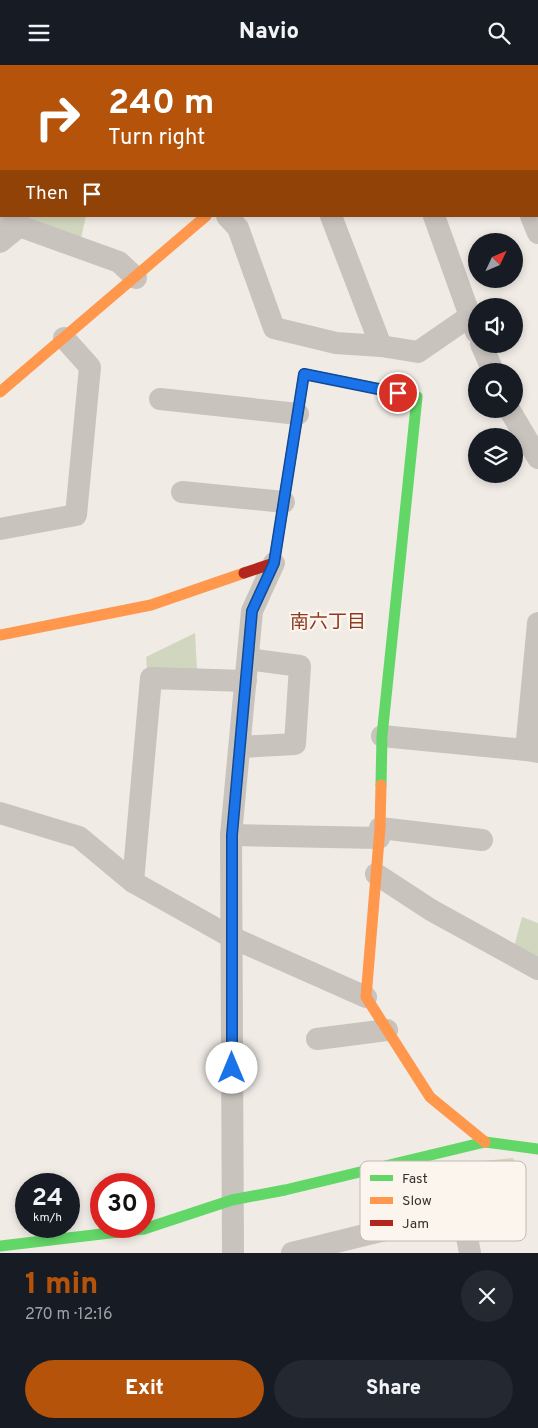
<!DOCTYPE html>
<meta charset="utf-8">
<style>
:root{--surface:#171b24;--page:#242831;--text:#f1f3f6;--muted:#9ea1a6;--accent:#b45309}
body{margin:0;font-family:Overpass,"Noto Sans JP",sans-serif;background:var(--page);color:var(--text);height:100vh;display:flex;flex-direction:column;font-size:19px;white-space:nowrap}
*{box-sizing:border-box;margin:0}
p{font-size:16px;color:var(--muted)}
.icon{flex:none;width:28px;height:28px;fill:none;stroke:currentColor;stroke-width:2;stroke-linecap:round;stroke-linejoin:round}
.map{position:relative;height:1188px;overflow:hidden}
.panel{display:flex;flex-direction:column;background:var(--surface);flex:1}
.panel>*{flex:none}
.hud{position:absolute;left:0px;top:0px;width:539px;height:152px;box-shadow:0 2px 8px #0003;background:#b45309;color:#fff;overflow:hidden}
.needle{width:32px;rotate:46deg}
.buttons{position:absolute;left:468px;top:168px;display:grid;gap:10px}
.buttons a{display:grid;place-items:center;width:55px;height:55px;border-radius:50%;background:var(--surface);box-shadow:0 2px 8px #0003;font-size:25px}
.speed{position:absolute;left:15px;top:1108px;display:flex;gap:10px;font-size:25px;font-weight:700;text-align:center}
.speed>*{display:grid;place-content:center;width:65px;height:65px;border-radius:50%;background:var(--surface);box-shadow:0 2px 8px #0003;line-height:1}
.speed small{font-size:12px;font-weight:400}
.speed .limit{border:8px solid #d22;background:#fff;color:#111}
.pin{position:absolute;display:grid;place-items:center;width:42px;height:42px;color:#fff;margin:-21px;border:2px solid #fff;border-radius:50%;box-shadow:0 1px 5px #0007}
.me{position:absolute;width:55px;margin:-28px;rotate:0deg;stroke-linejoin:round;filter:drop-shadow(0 0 4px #0008)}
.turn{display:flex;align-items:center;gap:18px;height:105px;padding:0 25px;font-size:22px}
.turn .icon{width:65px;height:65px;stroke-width:2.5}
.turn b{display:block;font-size:35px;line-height:42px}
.then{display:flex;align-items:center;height:48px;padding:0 25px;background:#0003;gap:10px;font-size:19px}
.round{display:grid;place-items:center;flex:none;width:52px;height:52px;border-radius:26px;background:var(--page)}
.overview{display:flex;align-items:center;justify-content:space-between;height:85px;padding:0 25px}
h1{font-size:30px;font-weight:800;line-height:38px;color:var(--accent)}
.action{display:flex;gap:10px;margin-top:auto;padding:10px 25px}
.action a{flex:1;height:58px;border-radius:30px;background:var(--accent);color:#fff;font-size:20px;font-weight:800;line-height:58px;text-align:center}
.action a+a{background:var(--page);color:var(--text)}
header{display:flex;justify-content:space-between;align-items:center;height:65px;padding:0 25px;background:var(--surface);font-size:22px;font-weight:800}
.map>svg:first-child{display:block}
</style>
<header><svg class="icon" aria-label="menu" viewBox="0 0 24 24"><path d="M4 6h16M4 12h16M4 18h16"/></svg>Navio<svg class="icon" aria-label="search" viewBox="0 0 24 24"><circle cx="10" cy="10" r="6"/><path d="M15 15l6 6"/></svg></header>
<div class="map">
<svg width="538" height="1188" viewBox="0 0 538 1188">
<rect width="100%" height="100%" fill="#f0ebe5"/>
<g fill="#d1d6bf">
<polygon points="0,0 58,1 1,1 1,151 86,151 81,173 0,151"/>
<polygon points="195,568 197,606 147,604 146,592"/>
<polygon points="522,852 538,858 538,893 514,882"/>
<polygon points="513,1093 522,1121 453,1135 444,1100"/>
</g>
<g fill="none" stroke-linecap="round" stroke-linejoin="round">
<g stroke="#c9c3be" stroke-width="22">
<polyline points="69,0 70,1"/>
<polyline points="284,0 285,1"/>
<polyline points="475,0 476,1"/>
<polyline points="190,1 191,0"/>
<polyline points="449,1 451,0"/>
<polyline points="227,151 238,163 274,263 336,278 381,281 418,287 470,251 476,267"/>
<polyline points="331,151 381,281"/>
<polyline points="434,151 470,251"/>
<polyline points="531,151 538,168"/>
<polyline points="0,154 119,197 136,213"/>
<polyline points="0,177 21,160"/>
<polyline points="481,279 493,306"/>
<polyline points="160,334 298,349"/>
<polyline points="509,344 538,393"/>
<polyline points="182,427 284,437"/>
<polyline points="0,464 76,450 90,302 64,273"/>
<polyline points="538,558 526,685 538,687"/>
<polyline points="382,671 526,685"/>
<polyline points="240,682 295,679 300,601 248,594"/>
<polyline points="0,748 79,772 133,817 231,872 366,932"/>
<polyline points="380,763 482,775"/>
<polyline points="231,770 379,773"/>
<polyline points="376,809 431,845 538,904"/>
<polyline points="133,817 151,613 246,616"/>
<polyline points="317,974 387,965"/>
<polyline points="233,1188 231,770 252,546 274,498"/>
<polyline points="292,1188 462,1146 470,1188"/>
</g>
<g stroke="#63d668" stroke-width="11">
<polyline points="369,322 417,332 382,671 381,720"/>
<polyline points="0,1181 144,1164 232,1135 285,1125 485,1077 538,1084"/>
</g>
<g stroke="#ff974d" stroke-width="11">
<polyline points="366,1 367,0"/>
<polyline points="0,327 206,151"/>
<polyline points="0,570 151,540 244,508"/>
<polyline points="381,720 380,763 366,932 430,1032 485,1077"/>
</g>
<polyline stroke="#b3261e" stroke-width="11" points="244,508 274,498 304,309 369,322"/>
</g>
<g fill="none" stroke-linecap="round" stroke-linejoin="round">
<defs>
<polyline id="route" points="232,1003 232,770 252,546 274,498 304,309 398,328"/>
</defs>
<use href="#route" stroke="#114b97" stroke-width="12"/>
<use href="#route" stroke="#1a73e8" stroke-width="9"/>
</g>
<g text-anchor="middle" stroke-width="4.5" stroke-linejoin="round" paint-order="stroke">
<g font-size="19" fill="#8c3b22" stroke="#fbf5ee">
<text x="328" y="563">南六丁目</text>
</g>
</g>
<rect x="360" y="1096" width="166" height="80" rx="8" fill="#fbf5ee" stroke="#c1bab4" stroke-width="1"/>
<rect x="370" y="1110" width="23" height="6" fill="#63d668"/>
<rect x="370" y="1132" width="23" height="7" fill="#ff974d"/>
<rect x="370" y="1155" width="23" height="6" fill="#b3261e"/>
<g font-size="14" fill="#3b302b">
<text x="402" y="1118">Fast</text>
<text x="402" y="1140">Slow</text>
<text x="402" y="1163">Jam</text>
</g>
</svg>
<div class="buttons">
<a><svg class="needle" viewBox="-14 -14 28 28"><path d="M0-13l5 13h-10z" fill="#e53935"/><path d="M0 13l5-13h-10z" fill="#9ea1a6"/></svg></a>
<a><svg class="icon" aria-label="sound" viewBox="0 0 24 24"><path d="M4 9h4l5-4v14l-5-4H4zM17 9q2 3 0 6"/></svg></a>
<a><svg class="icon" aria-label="search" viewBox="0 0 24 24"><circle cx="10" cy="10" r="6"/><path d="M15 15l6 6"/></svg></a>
<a><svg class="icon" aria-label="layers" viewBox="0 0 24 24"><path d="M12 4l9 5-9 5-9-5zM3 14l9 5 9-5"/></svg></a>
</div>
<div class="speed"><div>24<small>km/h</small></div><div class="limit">30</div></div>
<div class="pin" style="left:398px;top:328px;background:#d93025"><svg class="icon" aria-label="arrive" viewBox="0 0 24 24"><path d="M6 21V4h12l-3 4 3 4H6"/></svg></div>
<svg class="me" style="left:232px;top:1003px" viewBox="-20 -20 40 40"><circle r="19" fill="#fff"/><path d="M0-13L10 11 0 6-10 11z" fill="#1a73e8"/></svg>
<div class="hud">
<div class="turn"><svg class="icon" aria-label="right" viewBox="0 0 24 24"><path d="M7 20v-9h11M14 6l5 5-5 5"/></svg><div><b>240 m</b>Turn right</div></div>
<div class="then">Then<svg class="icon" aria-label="arrive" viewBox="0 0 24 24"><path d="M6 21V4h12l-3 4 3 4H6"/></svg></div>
</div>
</div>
<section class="panel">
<div class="overview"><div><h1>1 min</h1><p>270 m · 12:16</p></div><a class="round"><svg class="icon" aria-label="close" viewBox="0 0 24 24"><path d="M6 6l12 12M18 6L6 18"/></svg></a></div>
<div class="action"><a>Exit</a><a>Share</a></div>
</section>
